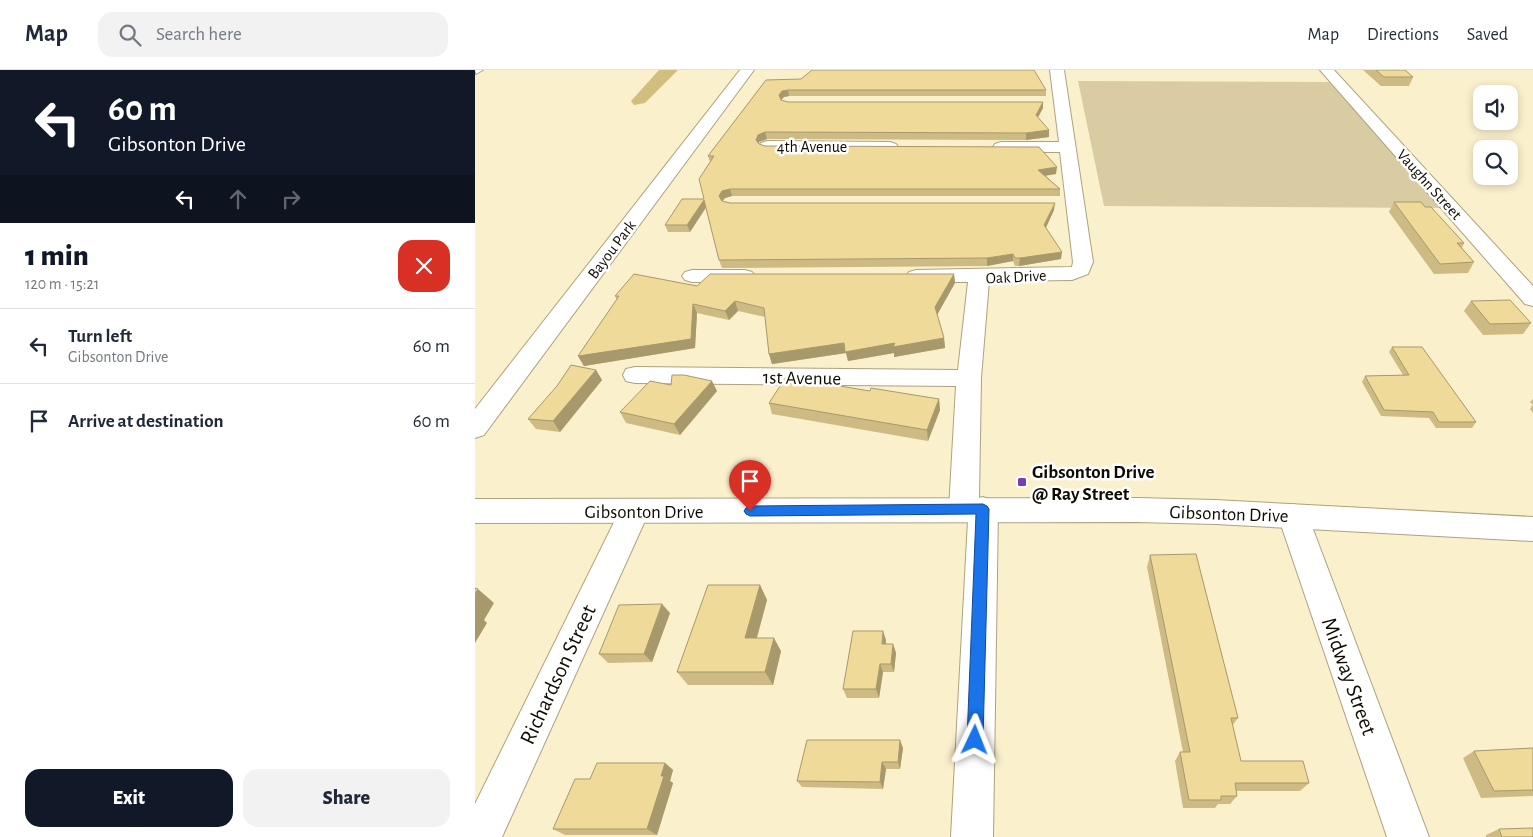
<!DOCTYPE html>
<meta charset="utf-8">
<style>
:root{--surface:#fff;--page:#f2f2f3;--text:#1f2937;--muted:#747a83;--line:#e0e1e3;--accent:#111827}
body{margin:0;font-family:"Alegreya Sans",sans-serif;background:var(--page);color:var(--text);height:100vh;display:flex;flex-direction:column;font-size:19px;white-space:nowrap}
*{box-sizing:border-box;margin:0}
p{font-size:16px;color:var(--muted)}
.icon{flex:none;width:28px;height:28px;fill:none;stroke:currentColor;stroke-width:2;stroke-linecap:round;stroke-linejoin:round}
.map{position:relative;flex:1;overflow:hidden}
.drawer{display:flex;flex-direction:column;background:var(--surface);width:475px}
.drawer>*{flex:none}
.top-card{background:#111827;color:#fff;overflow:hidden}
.tools{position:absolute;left:998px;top:15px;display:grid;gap:10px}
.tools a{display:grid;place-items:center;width:45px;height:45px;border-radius:10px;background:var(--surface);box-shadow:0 2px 8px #0003;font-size:25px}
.pin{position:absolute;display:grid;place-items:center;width:42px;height:42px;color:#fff;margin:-51px -21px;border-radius:50% 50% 50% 0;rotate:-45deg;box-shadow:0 0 5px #0007}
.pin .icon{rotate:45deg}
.me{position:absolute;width:55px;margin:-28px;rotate:2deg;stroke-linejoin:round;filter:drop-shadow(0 0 4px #0008)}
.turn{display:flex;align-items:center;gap:18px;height:105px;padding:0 25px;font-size:22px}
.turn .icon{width:65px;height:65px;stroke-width:2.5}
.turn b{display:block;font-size:35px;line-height:42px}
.lanes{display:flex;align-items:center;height:48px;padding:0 25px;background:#0003;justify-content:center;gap:25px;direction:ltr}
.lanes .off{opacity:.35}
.round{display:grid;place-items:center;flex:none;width:52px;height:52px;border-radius:15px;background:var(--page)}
.summary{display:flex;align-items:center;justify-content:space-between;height:85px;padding:0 25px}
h1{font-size:30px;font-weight:800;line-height:38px;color:var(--accent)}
.cta{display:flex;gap:10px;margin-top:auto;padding:10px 25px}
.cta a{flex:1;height:58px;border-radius:15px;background:var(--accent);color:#fff;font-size:20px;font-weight:800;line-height:58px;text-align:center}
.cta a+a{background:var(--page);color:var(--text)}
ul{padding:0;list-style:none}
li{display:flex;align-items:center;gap:15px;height:75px;padding:0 25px;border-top:1px solid var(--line)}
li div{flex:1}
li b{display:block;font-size:19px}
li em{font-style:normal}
header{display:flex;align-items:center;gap:30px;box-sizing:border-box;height:70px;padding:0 25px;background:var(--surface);border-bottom:1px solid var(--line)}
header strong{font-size:24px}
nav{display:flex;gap:28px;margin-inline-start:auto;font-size:18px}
.search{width:350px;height:45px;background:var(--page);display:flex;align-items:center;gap:12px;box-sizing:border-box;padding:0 18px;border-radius:15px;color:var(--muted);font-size:19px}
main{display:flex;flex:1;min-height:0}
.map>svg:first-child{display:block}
</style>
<header>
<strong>Map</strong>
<div class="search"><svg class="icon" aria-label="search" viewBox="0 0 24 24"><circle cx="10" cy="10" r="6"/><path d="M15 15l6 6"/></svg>Search here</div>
<nav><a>Map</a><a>Directions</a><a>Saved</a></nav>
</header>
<main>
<section class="drawer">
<div class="top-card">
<div class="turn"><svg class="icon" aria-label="left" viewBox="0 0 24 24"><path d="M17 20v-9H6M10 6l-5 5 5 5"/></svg><div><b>60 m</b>Gibsonton Drive</div></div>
<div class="lanes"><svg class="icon" aria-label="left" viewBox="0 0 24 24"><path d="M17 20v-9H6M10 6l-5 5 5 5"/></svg><svg class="icon off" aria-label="ahead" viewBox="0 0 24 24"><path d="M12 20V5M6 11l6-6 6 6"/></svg><svg class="icon off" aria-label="right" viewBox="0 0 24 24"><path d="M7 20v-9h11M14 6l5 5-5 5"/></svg></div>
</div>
<div class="summary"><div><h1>1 min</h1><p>120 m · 15:21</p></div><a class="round" style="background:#d93025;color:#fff"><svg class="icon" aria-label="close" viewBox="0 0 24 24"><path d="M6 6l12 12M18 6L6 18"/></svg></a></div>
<ul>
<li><svg class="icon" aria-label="left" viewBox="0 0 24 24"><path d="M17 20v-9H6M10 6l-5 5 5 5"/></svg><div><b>Turn left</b><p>Gibsonton Drive</p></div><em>60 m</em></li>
<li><svg class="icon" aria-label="arrive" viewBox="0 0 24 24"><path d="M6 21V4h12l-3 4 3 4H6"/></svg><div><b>Arrive at destination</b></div><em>60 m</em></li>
</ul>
<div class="cta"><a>Exit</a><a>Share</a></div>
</section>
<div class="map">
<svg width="1058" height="767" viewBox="0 0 1058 767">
<rect width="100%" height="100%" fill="#fbf0cc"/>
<polygon fill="#d9cca2" points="603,11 854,12 969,138 629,136"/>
<polygon fill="#d2be7d" points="184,0 203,0 170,33 159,35 156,31"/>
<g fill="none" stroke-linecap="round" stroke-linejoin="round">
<defs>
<g id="minor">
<polygon points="0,0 8,0 1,4"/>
<polygon points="265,0 279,0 9,365 0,368 0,339"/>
<polygon points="575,0 589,0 618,192 613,204 597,210 514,211 506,308 504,428 508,427 518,431 523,439 518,767 476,767 493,450 489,451 479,447 474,439 481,316 160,313 151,311 148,305 151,299 160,297 483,300 493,212 441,212 434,210 431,206 434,202 441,200 597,197 598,192 585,82 526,82 520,80 518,77 520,74 526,72 584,72"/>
<polygon points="845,0 859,0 1058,216 1058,236 1050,234"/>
<polygon points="292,71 415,72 421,74 423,77 421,80 415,82 286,79 284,76 286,73"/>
<polygon points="217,200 270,200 277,202 280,206 277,210 270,212 217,212 210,210 207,206 210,202"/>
<polygon points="159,430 170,434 174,442 27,767 0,767 0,734 148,434"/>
<polygon points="818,434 829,437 833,446 954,767 912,767 803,446 807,437"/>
</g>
<polygon id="major" points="662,428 740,430 1058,447 1058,471 740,454 662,452 0,453 0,429"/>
</defs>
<use href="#minor" stroke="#aca280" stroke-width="2"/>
<use href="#major" stroke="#aca280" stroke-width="2"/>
<use href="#minor" fill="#fff" fill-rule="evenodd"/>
<use href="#major" fill="#fff" fill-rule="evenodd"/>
</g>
<g fill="#cebb84">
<polygon points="888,0 930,0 938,7 934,16 906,16"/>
<polygon points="291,10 571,20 571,26 314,26 309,27 306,30 313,32 568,38 563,47 574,67 551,70 292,69 284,72 284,74 290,76 581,104 570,105 585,119 585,126 257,126 250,128 247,131 255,133 579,140 571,157 586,189 544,196 540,196 538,191 512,196 247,198 244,190 231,138 215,162 193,162 190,155 229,129 235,92 233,86"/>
<polygon points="919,132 950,137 989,173 987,178 999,192 993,203 959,204 914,142"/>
<polygon points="479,204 480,213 462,244 469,268 470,278 419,287 419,283 373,291 371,283 297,294 294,284 290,247 263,241 254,250 222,243 220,278 109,296 103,286 142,230 140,226 222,216"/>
<polygon points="996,231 1056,253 1048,264 1008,265 989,241"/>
<polygon points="917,277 1001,352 997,358 961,358 954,348 906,346 887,312 890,306 928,305 914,282"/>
<polygon points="121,300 127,310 85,362 61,359 53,349"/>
<polygon points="196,315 242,321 205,365 151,353 145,342"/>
<polygon points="395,321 464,329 465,340 453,371 297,344 294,333"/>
<polygon points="1058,329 1058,343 1055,339 1056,338 1056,337 1058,335 1055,332"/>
<polygon points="675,485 763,648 757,656 766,691 834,713 825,721 761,721 762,726 755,734 743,734 740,738 708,738 700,691 705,682 708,682 672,497"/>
<polygon points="285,515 292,530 282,568 306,581 298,615 213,615 202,602"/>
<polygon points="195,543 177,592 133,593 124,584"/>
<polygon points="411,570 410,574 418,574 421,583 419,602 408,602 404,628 372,628 368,619"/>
<polygon points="428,678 425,699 411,699 408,719 327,717 322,711"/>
<polygon points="1058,678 1058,726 1006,728 988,688 999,681"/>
<polygon points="190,693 198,700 195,711 198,713 182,765 90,765 78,759 115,709"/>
<polygon points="1024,759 1058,767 1011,767 1011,765"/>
</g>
<g fill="#a7996b">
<polygon points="313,20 314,26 309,27 305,31 304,25 307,21"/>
<polygon points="568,32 568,38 561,51 561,45"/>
<polygon points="574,60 574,67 551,70 551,63"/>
<polygon points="290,62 292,69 284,72 282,77 281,70 283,65"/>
<polygon points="582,97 581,104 563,107 563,100"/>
<polygon points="255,119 257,126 250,128 246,133 244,126 247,121"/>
<polygon points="229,130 231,137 215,162 212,155"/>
<polygon points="580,133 579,140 569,162 569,155"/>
<polygon points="587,182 586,189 544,196 545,188"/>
<polygon points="538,184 538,191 512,196 512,188"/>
<polygon points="479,204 480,213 461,247 460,237"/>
<polygon points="260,231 263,241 254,250 250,241"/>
<polygon points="218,234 222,243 220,278 109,296 103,286"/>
<polygon points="469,268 470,278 419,287 419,283 373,291 371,283 297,294 294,284 369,273 420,273"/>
<polygon points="121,300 127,310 85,362 78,351"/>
<polygon points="237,311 242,321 205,365 199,354"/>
<polygon points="464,329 465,340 453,371 452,360"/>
<polygon points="285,515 292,530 278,581 270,568"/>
<polygon points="3,519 19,533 9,550 12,553 0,573 0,524"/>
<polygon points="187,534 195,543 177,592 169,584"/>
<polygon points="408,561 411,570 410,583 407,574"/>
<polygon points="299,568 306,581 298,615 290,602"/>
<polygon points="418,574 421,583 419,602 416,594"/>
<polygon points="405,594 408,602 404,628 401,619"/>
<polygon points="425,670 428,678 425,699 423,692"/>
<polygon points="407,692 411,699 408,719 405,712"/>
<polygon points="190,693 198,700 195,711 198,713 182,765 172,759"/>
</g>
<g fill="#efda99" stroke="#a7996b">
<polygon points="337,0 559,0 571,20 313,20 307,21 304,25 306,30 313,32 568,32 561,45 574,60 551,63 290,62 283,65 281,70 284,74 290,76 564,77 582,97 563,100 585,119 255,119 247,121 244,126 247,131 255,133 580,133 569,155 587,182 545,188 540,188 538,184 512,188 244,190 229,130 212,155 190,155 207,129 229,129 224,109 239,86 233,86 291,10 326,9"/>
<polygon points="901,0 930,0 938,7 909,7"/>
<polygon points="919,132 946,132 950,137 956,137 989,173 982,173 999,192 965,194"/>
<polygon points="159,204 222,216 235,204 479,204 460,237 469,268 418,277 420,273 370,282 369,273 294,284 289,238 260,231 250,241 218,234 216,269 103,286 144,226 140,226"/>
<polygon points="1035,230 1056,253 1015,254 996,231"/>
<polygon points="917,277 947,277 1001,352 964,352 958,342 909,340 890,306 934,305"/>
<polygon points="96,295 121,300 78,351 53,349 82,316"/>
<polygon points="197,305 209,305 237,311 199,354 145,342 175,311 196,315"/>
<polygon points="311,307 395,321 396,318 464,329 452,360 294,333"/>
<polygon points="721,484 763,648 756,648 766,691 828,691 834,713 760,713 762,726 746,726 746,730 714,730 705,682 715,682 675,485"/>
<polygon points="233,515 285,515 270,568 299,568 290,602 202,602"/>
<polygon points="0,518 3,519 0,524"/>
<polygon points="187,534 169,584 124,584 144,535"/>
<polygon points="378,561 408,561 407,574 418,574 416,594 405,594 401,619 368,619"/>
<polygon points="332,670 425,670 423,692 407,692 405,712 322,711"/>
<polygon points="1058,678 1058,720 1019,721 999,681"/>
<polygon points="122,693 190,693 186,706 189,706 172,759 78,759 100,709 115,709"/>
<polygon points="1058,758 1058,767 1027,767 1024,759"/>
</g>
<polygon fill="#1a73e8" stroke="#114b97" points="508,434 512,436 514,439 508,670 506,675 500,678 495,675 492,670 501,444 275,446 271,444 269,441 271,438 275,436"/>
<rect fill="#763cb2" stroke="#fff" stroke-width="2" x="542" y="407" width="10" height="10" rx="2.5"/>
<g text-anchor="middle" stroke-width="5" stroke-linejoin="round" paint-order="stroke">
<g font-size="16" fill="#0f0b02" stroke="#fff">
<text x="337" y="82">4th Avenue</text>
<text transform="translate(955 114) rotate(48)" y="6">Vaughn Street</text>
<text transform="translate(136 179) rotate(-53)" y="6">Bayou Park</text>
<text transform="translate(541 206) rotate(-3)" y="6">Oak Drive</text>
</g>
<g font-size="19" fill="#0f0b02" stroke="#fff">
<text transform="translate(327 307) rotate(1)" y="7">1st Avenue</text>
<text x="169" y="448">Gibsonton Drive</text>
<text transform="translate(754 443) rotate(2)" y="7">Gibsonton Drive</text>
</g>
<g font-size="19" font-weight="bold" fill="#0f0b02" stroke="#fff" text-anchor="start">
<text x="557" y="408">Gibsonton Drive<tspan x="557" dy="22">@ Ray Street</tspan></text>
</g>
<g font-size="22" fill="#0f0b02" stroke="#fff">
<text transform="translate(82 604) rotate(-65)" y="8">Richardson Street</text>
<text transform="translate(875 606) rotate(70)" y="8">Midway Street</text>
</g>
</g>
</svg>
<div class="tools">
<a><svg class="icon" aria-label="sound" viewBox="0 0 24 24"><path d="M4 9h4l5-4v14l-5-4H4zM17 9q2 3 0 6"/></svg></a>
<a><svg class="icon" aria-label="search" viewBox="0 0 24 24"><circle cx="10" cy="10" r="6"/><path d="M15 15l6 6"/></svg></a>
</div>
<div class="pin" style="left:275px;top:441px;background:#d93025"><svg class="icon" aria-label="arrive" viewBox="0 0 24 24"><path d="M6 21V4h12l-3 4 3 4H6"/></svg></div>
<svg class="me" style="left:500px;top:670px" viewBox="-20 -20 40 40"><path d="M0-17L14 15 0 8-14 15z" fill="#1a73e8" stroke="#fff" stroke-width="4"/></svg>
</div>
</main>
